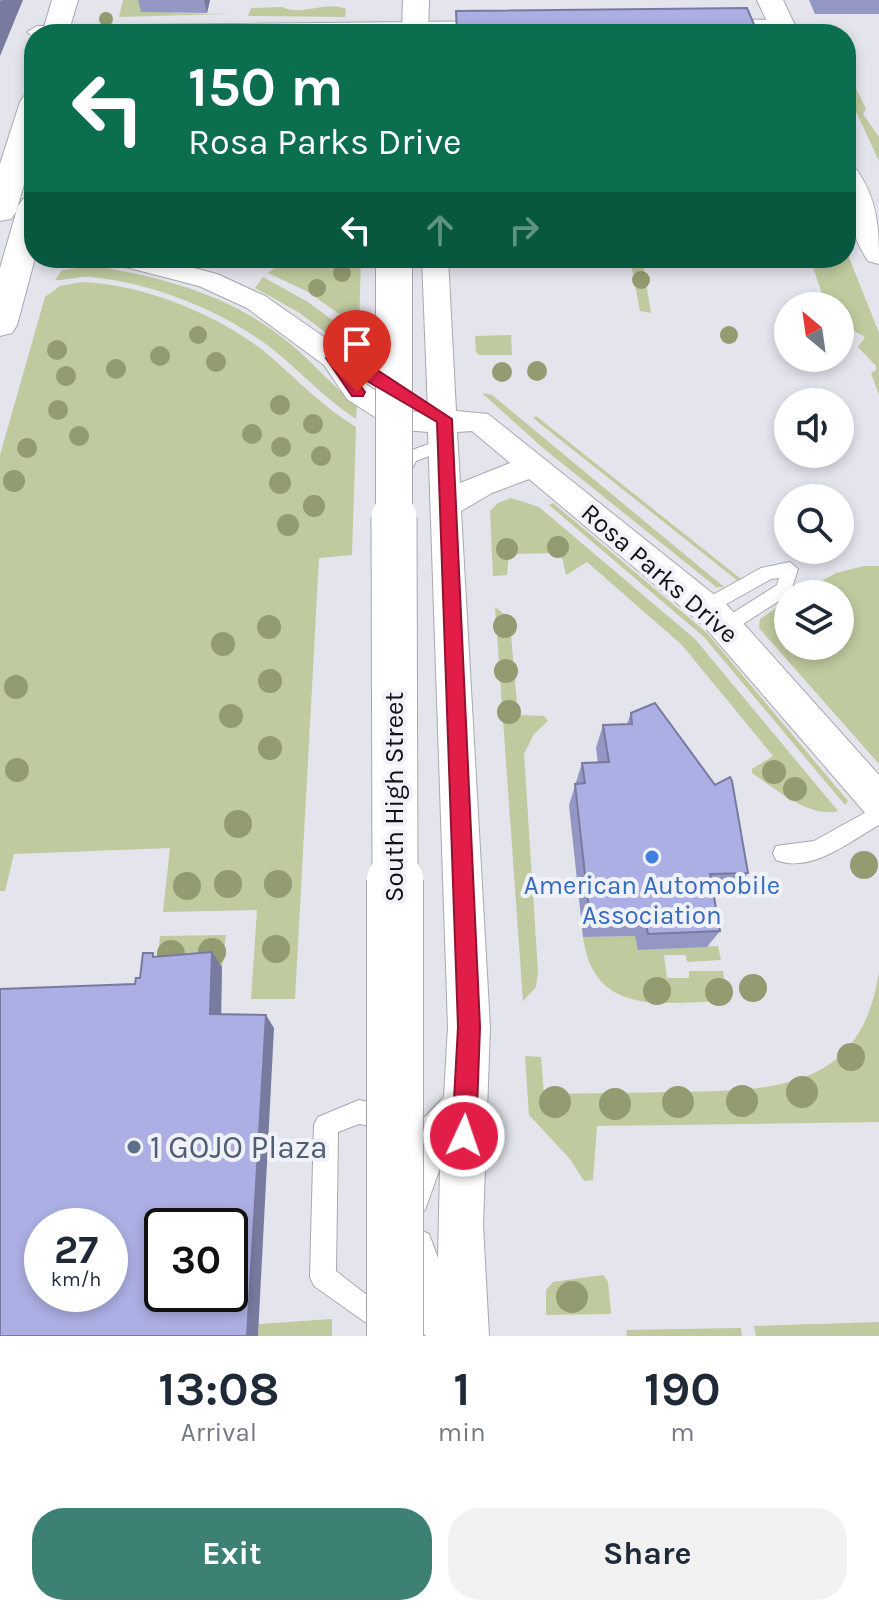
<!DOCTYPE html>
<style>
:root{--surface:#fff;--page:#f2f2f3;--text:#1f2937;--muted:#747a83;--accent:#3d8174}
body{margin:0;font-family:Karla,sans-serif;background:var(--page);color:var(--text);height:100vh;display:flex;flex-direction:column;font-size:30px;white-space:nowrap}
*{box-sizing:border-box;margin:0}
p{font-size:26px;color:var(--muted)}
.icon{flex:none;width:44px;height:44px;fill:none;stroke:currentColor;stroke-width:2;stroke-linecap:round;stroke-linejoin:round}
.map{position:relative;height:1336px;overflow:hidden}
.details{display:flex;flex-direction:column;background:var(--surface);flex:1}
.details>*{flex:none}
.guide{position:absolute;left:24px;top:24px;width:832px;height:244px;border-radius:32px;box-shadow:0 4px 12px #0003;background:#0b6e4f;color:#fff;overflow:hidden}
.needle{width:52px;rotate:331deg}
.tools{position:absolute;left:774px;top:292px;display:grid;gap:16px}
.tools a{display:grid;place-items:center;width:80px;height:80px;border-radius:50%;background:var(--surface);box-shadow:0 4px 12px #0003;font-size:40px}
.speed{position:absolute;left:24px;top:1208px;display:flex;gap:16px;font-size:40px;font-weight:700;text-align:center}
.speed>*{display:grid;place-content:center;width:104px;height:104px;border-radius:50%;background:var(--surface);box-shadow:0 4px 12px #0003;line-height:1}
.speed small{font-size:20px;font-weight:400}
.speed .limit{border:4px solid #111;border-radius:12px;background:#fff;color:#111}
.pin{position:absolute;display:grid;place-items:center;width:68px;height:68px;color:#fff;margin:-82px -34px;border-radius:50% 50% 50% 0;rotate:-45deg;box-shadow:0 0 8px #0007}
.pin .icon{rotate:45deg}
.me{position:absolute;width:88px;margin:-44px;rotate:3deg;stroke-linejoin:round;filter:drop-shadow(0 0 6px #0008)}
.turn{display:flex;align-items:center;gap:28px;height:168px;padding:0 32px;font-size:36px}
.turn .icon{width:104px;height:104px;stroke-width:2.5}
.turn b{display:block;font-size:56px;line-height:68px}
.lanes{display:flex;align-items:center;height:76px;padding:0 32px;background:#0003;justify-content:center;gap:40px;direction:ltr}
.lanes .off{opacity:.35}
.eta{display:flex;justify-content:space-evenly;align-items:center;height:136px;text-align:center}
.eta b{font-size:48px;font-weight:700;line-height:56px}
.cta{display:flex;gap:16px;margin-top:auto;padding:16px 32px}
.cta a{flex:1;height:92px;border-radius:32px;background:var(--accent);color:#fff;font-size:32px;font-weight:700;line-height:92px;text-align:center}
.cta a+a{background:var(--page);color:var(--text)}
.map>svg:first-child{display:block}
</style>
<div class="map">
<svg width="879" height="1336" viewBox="0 0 879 1336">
<rect width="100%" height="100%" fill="#e3e4ec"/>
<g fill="#bfca9f">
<polygon points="123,0 145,0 173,13 229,14 119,17"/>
<path d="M282,7C302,17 326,0 346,9L345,17L248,16L251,8Z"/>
<polygon points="846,67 866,109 863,114 879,137 879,161 846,90"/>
<polygon points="846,250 879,333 879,395 871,373 876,370 876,366 858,347 865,337 840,323 840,306 826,306 810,258 846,258"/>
<polygon points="287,258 361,258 359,328 308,292 268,273"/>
<polygon points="630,258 642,258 651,313 640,311"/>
<path d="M93,266C160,276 229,295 283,338C309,358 331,385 357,405L356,419C322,397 295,365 262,341C212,307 151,283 91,277C78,276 67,281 55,280L62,270Z"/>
<polygon points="263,277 308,302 358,339 358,356 298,312 255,288"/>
<path d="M82,282C145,285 215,313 265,352C295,377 322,407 356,427L352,555L319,558L295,999H251L257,910L163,912L170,848L14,854L5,891H0V455L45,297L60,286Z"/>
<polygon points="511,335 512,355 479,355 476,352 475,336"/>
<polygon points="482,393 492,395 724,587 716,587 543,448"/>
<polygon points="536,416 741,579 738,581 533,418"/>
<path d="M511,498L539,507L695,639L838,811C810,819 774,788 752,773V769L773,756L682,645L587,562L566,575L561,553L509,554L507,575L493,576L490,511L498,503Z"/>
<polygon points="553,503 707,633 848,801 845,805 704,637 549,505"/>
<polygon points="864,566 879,566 879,764 759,628 760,619 788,600 788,646 840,646 840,594 798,594 836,573"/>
<polygon points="495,607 507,616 510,624 518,715 544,716 548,721 534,734 524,754 538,972 536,987 523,1001"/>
<polygon points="226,935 222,967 157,969 160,936"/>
<path d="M635,936L639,950L718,946L721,960L687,962L686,955H664L667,978H689V971H723L727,1001C666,1002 594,1019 583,937Z"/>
<path d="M879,971V1122L597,1126L593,1180L584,1181L570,1159L529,1115L525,1056L541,1057L544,1094C589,1093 634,1093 679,1092C776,1090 862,1090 879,971Z"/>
<polygon points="603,1275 608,1282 611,1314 546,1315 546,1290 553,1282"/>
<polygon points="332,1319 332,1336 258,1336 259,1324"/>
<polygon points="879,1322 879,1336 756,1336 754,1326"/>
<polygon points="741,1328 742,1336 627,1336 626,1330"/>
</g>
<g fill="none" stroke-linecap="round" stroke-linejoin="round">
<defs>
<g id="lane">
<polygon points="445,438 453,444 450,448 416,461 407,478 395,478 393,474 404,453"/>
<polygon points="790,562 798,569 790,594 732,631 720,631 717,626 720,621 777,585 779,578 771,579 712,612 700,612 697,607 700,602 761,568"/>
<path d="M879,805V825C850,841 811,874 776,860L773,853L776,846L814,841Z"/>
<polygon points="359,1100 399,1109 403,1117 399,1125 391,1129 359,1124 338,1132 336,1271 368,1296 389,1291 398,1295 402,1304 398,1313 365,1322 314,1286 310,1277 314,1125 318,1117"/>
</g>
<g id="street">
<polygon points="710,19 782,20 792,26 782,32 703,29 700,25 703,21"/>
<polygon points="502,21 512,27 509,31 34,34 34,37 27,32 37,26"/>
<path d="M110,258H154L217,274L265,296L344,351L367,385L408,412L428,411L422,258H448L456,411L488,414L727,605L879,775V819L866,814L703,625L529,479L492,493L461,511L490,1027L483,1225L489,1336H426C401,1310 382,1269 397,1234L413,1227L429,1234L438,1258L440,1168L425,1210L409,1217L393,1210L386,1194L413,1129L444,1097L448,1027L428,432L393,429L347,399L324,365L247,308L199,286L114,264ZM472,431L510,463L460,483L457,432Z"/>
</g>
<g id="secondary">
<polygon points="52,0 78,0 68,34 42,34"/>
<polygon points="34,94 34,150 16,212 11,219 0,221 0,164 20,102 24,96"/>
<polygon points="34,197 35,258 17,325 12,333 0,336 0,268 18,206 23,199"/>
</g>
<g id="primary">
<polygon points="403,0 429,0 428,34 402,34"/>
<polygon points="757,0 783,0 799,34 773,34"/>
<path d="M846,167L857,170C878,201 879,228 879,264L868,261C848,231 846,202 846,167Z"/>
</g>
</defs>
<use href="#lane" stroke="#a8a9b0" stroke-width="2"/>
<use href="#street" stroke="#a8a9b0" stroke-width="2"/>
<use href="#secondary" stroke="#a8a9b0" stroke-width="2"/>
<use href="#primary" stroke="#a8a9b0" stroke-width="2"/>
<use href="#lane" fill="#fff" fill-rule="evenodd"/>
<use href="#street" fill="#fff" fill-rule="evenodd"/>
<use href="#secondary" fill="#fff" fill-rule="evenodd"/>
<use href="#primary" fill="#fff" fill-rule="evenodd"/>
<defs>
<polyline id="primary-bridge-far2" points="394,258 394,519"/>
<polyline id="primary-bridge-far1" points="394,517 395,882"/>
<polyline id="primary-bridge" points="395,880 395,1336"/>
</defs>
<use href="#primary-bridge-far2" stroke="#a8a9b0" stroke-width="38" stroke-linecap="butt"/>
<use href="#primary-bridge-far1" stroke="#a8a9b0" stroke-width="47" stroke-linecap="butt"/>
<use href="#primary-bridge" stroke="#a8a9b0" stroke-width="58" stroke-linecap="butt"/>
<use href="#primary-bridge-far2" stroke="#fff" stroke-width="36"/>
<use href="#primary-bridge-far1" stroke="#fff" stroke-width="45"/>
<use href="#primary-bridge" stroke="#fff" stroke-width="56"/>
</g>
<g fill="#939b70">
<circle cx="106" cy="19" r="7"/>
<circle cx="342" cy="273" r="9"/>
<circle cx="641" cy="280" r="9"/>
<circle cx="317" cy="288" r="9"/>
<circle cx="198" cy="335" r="9"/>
<circle cx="729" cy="335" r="9"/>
<circle cx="57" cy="350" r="10"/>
<circle cx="160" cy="356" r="10"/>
<circle cx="216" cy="362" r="10"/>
<circle cx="116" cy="369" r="10"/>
<circle cx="537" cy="371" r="10"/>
<circle cx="502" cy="372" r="10"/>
<circle cx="66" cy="376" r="10"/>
<circle cx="280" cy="405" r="10"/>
<circle cx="58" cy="410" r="10"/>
<circle cx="313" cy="424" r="10"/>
<circle cx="252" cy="434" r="10"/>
<circle cx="79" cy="436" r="10"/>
<circle cx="281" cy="447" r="10"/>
<circle cx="27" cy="448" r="10"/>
<circle cx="321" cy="456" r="10"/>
<circle cx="14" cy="481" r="11"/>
<circle cx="280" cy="483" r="11"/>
<circle cx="314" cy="506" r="11"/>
<circle cx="288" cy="525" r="11"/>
<circle cx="558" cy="547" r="11"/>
<circle cx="507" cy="549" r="11"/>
<circle cx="505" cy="626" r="12"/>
<circle cx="269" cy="627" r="12"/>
<circle cx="223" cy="644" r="12"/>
<circle cx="506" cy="671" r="12"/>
<circle cx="270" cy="681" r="12"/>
<circle cx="16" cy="687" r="12"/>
<circle cx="509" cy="712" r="12"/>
<circle cx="231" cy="716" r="12"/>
<circle cx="270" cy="748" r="12"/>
<circle cx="17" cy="770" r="12"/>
<circle cx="774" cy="772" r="12"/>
<circle cx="795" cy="789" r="12"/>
<circle cx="238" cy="824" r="14"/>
<circle cx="864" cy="865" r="14"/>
<circle cx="228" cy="884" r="14"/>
<circle cx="278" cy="884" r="14"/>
<circle cx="187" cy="886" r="14"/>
<circle cx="276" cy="949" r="14"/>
<circle cx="212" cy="952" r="14"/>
<circle cx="171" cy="954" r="14"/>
<circle cx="753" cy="988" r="14"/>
<circle cx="657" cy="991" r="14"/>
<circle cx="719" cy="992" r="14"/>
<circle cx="851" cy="1057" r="14"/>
<circle cx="802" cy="1092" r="16"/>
<circle cx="742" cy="1101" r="16"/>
<circle cx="555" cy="1102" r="16"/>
<circle cx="678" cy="1102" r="16"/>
<circle cx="615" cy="1104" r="16"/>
<circle cx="572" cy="1297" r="16"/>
</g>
<g fill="#9496c3">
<polygon points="138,0 210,0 207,13 141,12"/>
<polygon points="809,0 879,0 879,14 815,14"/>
<polygon points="631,713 748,873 735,891 713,892 720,931 707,947 638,950 635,936 583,937 569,805 582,763 598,763 596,748 603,725 627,724"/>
</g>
<g fill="#787a9f">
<polygon points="1,0 23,0 0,56 0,1"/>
<polygon points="204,0 210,0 207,13"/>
<polygon points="212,952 222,967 221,1027 210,1014"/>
<polygon points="266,1015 274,1028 258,1336 247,1336"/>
</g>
<g fill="#acafe3" stroke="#787a9f" stroke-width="2" fill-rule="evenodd">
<polygon points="747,8 758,34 457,34 456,11"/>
<polygon points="655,703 715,785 730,777 732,781 748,873 710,874 720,931 648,934 645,919 590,920 575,784 585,783 582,763 609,762 603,725 632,724 631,713"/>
<path d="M212,952L210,1014L266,1015L247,1336H0V989L135,984L136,978H140L143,953H153V957ZM42,1226H110V1294H42ZM162,1226H230V1294H162Z"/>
</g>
<polygon fill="#e11d48" stroke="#92132f" stroke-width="2" points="334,353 377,370 452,419 480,1027 476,1136 473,1145 464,1148 456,1145 452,1136 458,1027 437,422 350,371 365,392 363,396 352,396 326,358"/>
<circle fill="#3f7fe0" stroke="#f0f1f9" stroke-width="3" cx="652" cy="857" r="8"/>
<circle fill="#5c6f8a" stroke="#f0f1f9" stroke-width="3" cx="134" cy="1147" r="8"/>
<g text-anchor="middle" stroke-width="8" stroke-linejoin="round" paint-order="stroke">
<g font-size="26" fill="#121215" stroke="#f0f1f9">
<text transform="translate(660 573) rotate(41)" y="9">Rosa Parks Drive</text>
<text transform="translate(394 797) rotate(-90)" y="9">South High Street</text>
</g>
<g font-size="26" fill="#366cbe" stroke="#f0f1f9">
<text x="652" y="894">American Automobile<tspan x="652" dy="30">Association</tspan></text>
</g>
<g font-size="32" fill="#4e5e75" stroke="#f0f1f9" text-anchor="start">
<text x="150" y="1158">1 GOJO Plaza</text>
</g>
</g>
</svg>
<div class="tools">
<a><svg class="needle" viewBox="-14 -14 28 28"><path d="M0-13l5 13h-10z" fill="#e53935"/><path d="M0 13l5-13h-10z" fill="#747a83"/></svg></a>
<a><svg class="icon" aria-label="sound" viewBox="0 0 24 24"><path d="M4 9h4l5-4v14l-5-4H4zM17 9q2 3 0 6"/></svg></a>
<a><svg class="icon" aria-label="search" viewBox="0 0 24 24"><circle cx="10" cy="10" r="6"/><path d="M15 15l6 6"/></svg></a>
<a><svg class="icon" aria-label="layers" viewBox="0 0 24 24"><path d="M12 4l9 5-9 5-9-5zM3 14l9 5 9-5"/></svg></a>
</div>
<div class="speed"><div>27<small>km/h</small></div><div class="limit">30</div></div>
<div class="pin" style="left:357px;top:392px;background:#d93025"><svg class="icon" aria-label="arrive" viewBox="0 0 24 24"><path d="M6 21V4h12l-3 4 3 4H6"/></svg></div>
<svg class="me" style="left:464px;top:1136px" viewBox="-20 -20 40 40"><circle r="17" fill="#e11d48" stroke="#fff" stroke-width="3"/><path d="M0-11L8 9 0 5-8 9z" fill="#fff"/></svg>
<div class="guide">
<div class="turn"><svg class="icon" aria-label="left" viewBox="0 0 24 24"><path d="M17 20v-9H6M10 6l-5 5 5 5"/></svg><div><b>150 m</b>Rosa Parks Drive</div></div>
<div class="lanes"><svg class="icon" aria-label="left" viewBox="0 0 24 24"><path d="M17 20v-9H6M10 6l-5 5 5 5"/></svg><svg class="icon off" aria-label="ahead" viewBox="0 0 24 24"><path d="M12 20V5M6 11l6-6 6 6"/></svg><svg class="icon off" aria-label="right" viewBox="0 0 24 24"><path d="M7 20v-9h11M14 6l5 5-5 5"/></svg></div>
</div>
</div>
<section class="details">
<div class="eta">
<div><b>13:08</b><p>Arrival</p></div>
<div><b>1</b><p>min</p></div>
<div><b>190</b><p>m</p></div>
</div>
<div class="cta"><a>Exit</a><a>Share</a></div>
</section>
